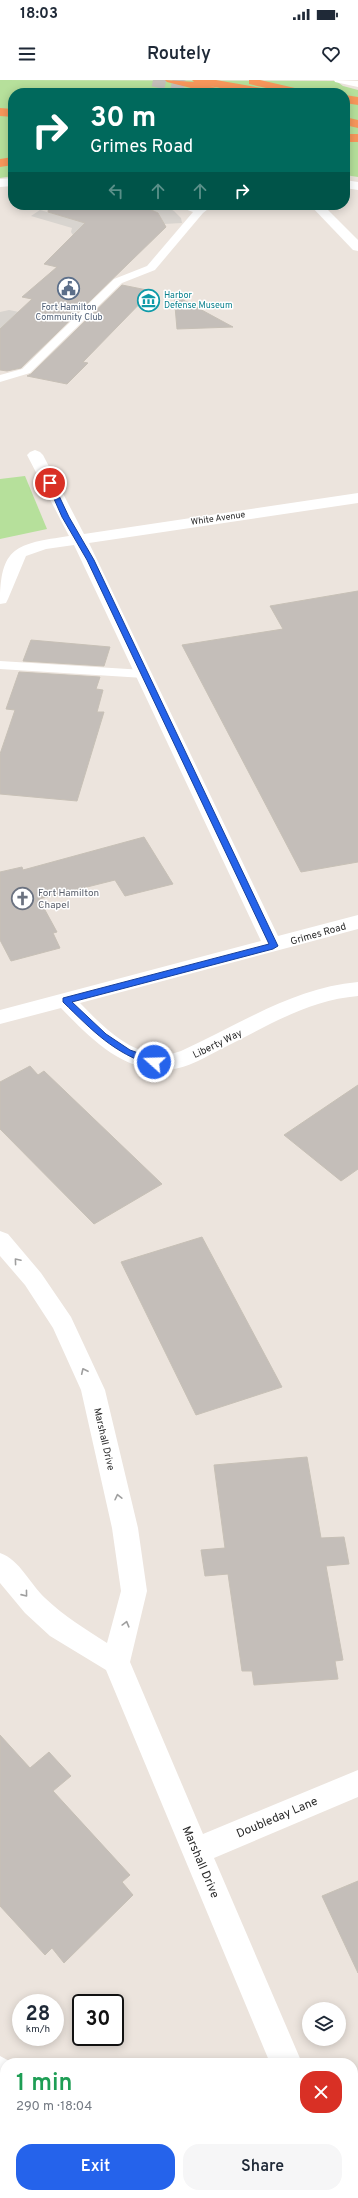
<!DOCTYPE html>
<meta charset="utf-8">
<style>
:root{--surface:#fff;--page:#f6f6f7;--text:#1f2937;--muted:#747a83;--accent:#2563eb}
body{margin:0;font-family:Overpass,sans-serif;background:var(--page);color:var(--text);height:100vh;display:flex;flex-direction:column;font-size:15px;white-space:nowrap}
*{box-sizing:border-box;margin:0}
p{font-size:13px;color:var(--muted)}
.icon{flex:none;width:22px;height:22px;fill:none;stroke:currentColor;stroke-width:2;stroke-linecap:round;stroke-linejoin:round}
.map{position:relative;flex:1;overflow:hidden}
.side{position:absolute;left:0px;top:1978px;width:358px;height:140px;display:flex;flex-direction:column;background:var(--surface);border-radius:16px 16px 0 0;box-shadow:0 2px 10px #0003}
.side>*{flex:none}
.top-card{position:absolute;left:8px;top:8px;width:342px;height:122px;border-radius:16px;box-shadow:0 2px 10px #0003;background:#00695c;color:#fff;overflow:hidden}
.tools{position:absolute;left:302px;top:1922px;display:grid;gap:8px}
.tools a{display:grid;place-items:center;width:44px;height:44px;border-radius:50%;background:var(--surface);box-shadow:0 2px 10px #0003;font-size:20px}
.speed{position:absolute;left:12px;top:1914px;display:flex;gap:8px;font-size:20px;font-weight:700;text-align:center}
.speed>*{display:grid;place-content:center;width:52px;height:52px;border-radius:50%;background:var(--surface);box-shadow:0 2px 10px #0003;line-height:1}
.speed small{font-size:10px;font-weight:400}
.speed .limit{border:2px solid #111;border-radius:6px;background:#fff;color:#111}
.pin{position:absolute;display:grid;place-items:center;width:34px;height:34px;color:#fff;margin:-17px;border:2px solid #fff;border-radius:50%;box-shadow:0 1px 4px #0007}
.me{position:absolute;width:44px;margin:-22px;rotate:290deg;stroke-linejoin:round;filter:drop-shadow(0 0 3px #0008)}
.turn{display:flex;align-items:center;gap:14px;height:84px;padding:0 16px;font-size:18px}
.turn .icon{width:52px;height:52px;stroke-width:2.5}
.turn b{display:block;font-size:28px;line-height:34px}
.lanes{display:flex;align-items:center;height:38px;padding:0 16px;background:#0003;justify-content:center;gap:20px;direction:ltr}
.lanes .off{opacity:.35}
.round{display:grid;place-items:center;flex:none;width:42px;height:42px;border-radius:16px;background:var(--page)}
.head{display:flex;align-items:center;justify-content:space-between;height:68px;padding:0 16px}
h1{font-size:24px;font-weight:600;line-height:30px;color:#1e9e55}
.action{display:flex;gap:8px;margin-top:auto;padding:8px 16px}
.action a{flex:1;height:46px;border-radius:16px;background:var(--accent);color:#fff;font-size:16px;font-weight:600;line-height:46px;text-align:center}
.action a+a{background:var(--page);color:var(--text)}
.status{display:flex;justify-content:space-between;align-items:center;height:28px;padding:0 20px;background:var(--surface);direction:ltr}
.status svg{height:11px;fill:currentColor}
header{display:flex;justify-content:space-between;align-items:center;height:52px;padding:0 16px;background:var(--surface);font-size:18px;font-weight:600}
.map>svg:first-child{display:block}
</style>
<div class="status"><b>18:03</b><svg viewBox="0 0 49 12"><path d="M0 12V9h3v3zM5 12V6h3v6zM10 12V3h3v9zM15 12V0h3v12zM26 1h20v11H26zM47 4h2v5h-2z"/></svg></div>
<header><svg class="icon" aria-label="menu" viewBox="0 0 24 24"><path d="M4 6h16M4 12h16M4 18h16"/></svg>Routely<svg class="icon" aria-label="heart" viewBox="0 0 24 24"><path d="M12 20l-8-8c-3-5 5-10 8-4 3-6 11-1 8 4z"/></svg></header>
<div class="map">
<svg width="358" height="2118" viewBox="0 0 358 2118">
<rect width="100%" height="100%" fill="#ece4dd"/>
<g fill="#b6e09b">
<polygon points="0,0 336,1 343,6 358,10 358,97 345,95 345,13 13,13 13,96 0,98"/>
<polygon points="25,396 47,449 0,459 0,399"/>
</g>
<g fill="#d8d4cf">
<polygon points="157,125 163,125 174,131 181,138 182,143 164,144 159,134 151,129"/>
<polygon points="40,130 97,146 73,155 71,152 72,148 31,136"/>
<polygon points="9,230 19,232 0,249 0,232"/>
</g>
<g fill="#c4beb9" stroke="#c7c0b6">
<polygon points="49,125 141,125 158,133 166,147 21,288 7,291 0,290 0,249 32,219 22,217 57,187 44,184 85,143 48,132"/>
<polygon points="122,205 152,211 83,282 88,283 67,304 27,296 31,294"/>
<polygon points="174,215 233,247 177,249"/>
<polygon points="358,511 358,782 301,792 182,565 283,549 270,526"/>
<polygon points="31,560 110,567 104,586 23,581"/>
<polygon points="19,592 100,597 96,609 103,610 97,632 104,632 77,721 0,714 0,674 15,630 6,629"/>
<polygon points="144,757 173,804 125,816 115,800 39,819 57,852 53,853 60,868 11,881 0,860 0,792 22,787 23,790"/>
<polygon points="30,986 38,995 44,991 162,1104 94,1144 0,1049 0,1002"/>
<polygon points="358,1005 358,1089 341,1101 284,1055"/>
<polygon points="202,1157 282,1307 196,1335 121,1182"/>
<polygon points="307,1377 321,1458 344,1457 349,1484 326,1486 343,1580 335,1581 338,1599 254,1605 252,1591 242,1591 228,1494 205,1496 201,1470 225,1468 214,1385"/>
<polygon points="0,1655 30,1688 49,1672 71,1696 53,1711 130,1795 122,1802 133,1815 64,1883 52,1868 45,1875 0,1826"/>
<polygon points="358,1801 358,1893 322,1816"/>
</g>
<g fill="none" stroke-linecap="round" stroke-linejoin="round">
<polyline stroke="#c5bfb9" stroke-width="13" stroke-dasharray="13 6" stroke-linecap="butt" points="153,0 212,13"/>
<g fill="#fff" fill-rule="evenodd">
<polygon points="334,0 358,1 358,7 335,2"/>
<polygon points="174,125 190,125 198,127 202,125 212,126 203,133 155,190 122,203 30,293 0,302 0,295 22,289 114,199 147,186 193,132"/>
<polygon points="0,581 144,590 151,594 144,598 0,589"/>
</g>
<g fill="#fff" fill-rule="evenodd">
<polygon points="13,98 13,106 0,107 0,99"/>
<polygon points="345,100 358,102 358,110 345,108"/>
<polygon points="310,125 323,125 358,160 358,171 353,170"/>
<path d="M35,370L40,372L43,375L84,454L358,413V423L89,463L278,856L358,835V849L80,923C105,949 141,986 181,971C239,945 292,908 358,902V916C310,920 271,944 229,965C208,975 186,991 161,990C120,989 88,956 61,928L0,944V930L261,861L74,465L46,469L26,476L8,519L6,523L0,524C0,466 16,464 69,456L27,375L30,372Z"/>
<path d="M0,1151L8,1154L41,1193L71,1237L105,1310L138,1448L147,1511L130,1582L203,1754L358,1690V1717L214,1778L302,1983H270L106,1590L50,1556L25,1533L0,1503V1473C20,1480 30,1504 45,1518C64,1536 85,1549 107,1563L121,1511L112,1448L81,1310L53,1248L25,1205L0,1176Z"/>
<polygon points="0,1976 13,1983 5,1983 5,2014 0,2012"/>
<polygon points="353,2101 358,2113 358,2118 328,2118 326,2113 353,2113"/>
<polygon points="81,2113 115,2113 117,2118 83,2118"/>
</g>
<g fill="#f8975b" fill-rule="evenodd">
<polygon points="165,0 194,2 192,0 216,0 267,9 273,13 248,13 209,6 217,8 219,10 217,12 211,13 167,2"/>
<polygon points="249,0 260,0 308,11 310,13 288,13 249,4"/>
<polygon points="345,15 358,17 358,25 345,23"/>
<polygon points="0,28 13,29 13,37 0,36"/>
<polygon points="345,37 358,40 358,48 345,45"/>
<rect x="345" y="54" width="13" height="8"/>
<polygon points="13,77 13,85 0,87 0,79"/>
</g>
</g>
<defs><path id="oneway-chevron" d="M-2-3.5L2.5 0L-2 3.5" fill="none" stroke-width="1.6" stroke-linecap="round" stroke-linejoin="round"/></defs>
<g stroke="#9f9f9f">
<use href="#oneway-chevron" transform="translate(17 1181) rotate(-130)"/>
<use href="#oneway-chevron" transform="translate(84 1291) rotate(-115)"/>
<use href="#oneway-chevron" transform="translate(118 1417) rotate(-103)"/>
<use href="#oneway-chevron" transform="translate(25 1514) rotate(51)"/>
<use href="#oneway-chevron" transform="translate(126 1544) rotate(-75)"/>
</g>
<path fill="#2563eb" stroke="#184099" d="M50,401L53,403L69,437L94,480L278,866L273,869L72,922L106,954L130,970L158,980L159,982L154,986C113,973 93,951 63,922V918L269,864L87,480L62,437L47,403Z"/>
<defs>
<symbol id="civic-ring" viewBox="-11 -11 22 22"><circle r="9.5" fill="#fff" stroke="#5c6f8a" stroke-width="1.5"/><path d="M-.6-6.5H3V-4.5H.6V-3L4-1V1h2V6H-6V1h2V-1L-.6-3ZM-1.2 2.5V6h2.4V2.5Z" fill="#5c6f8a"/></symbol>
<symbol id="museum-ring" viewBox="-11 -11 22 22"><circle r="9.5" fill="#fff" stroke="#0f9aa8" stroke-width="1.5"/><path d="M0-6L6-3V-2H-6V-3ZM-5-1h2V3h-2ZM-1-1h2V3h-2ZM3-1h2V3H3ZM-6 4H6V6H-6Z" fill="#0f9aa8"/></symbol>
<symbol id="church-ring" viewBox="-11 -11 22 22"><circle r="9.5" fill="#fff" stroke="#6b7280" stroke-width="1.5"/><path d="M-1.2-6h2.4v3.5h3.3v2.4h-3.3V6h-2.4V-.1h-3.3v-2.4h3.3Z" fill="#6b7280"/></symbol>
</defs>
<g fill-rule="evenodd">
<use href="#civic-ring" x="56" y="196" width="25" height="25"/>
<use href="#museum-ring" x="136" y="208" width="25" height="25"/>
<use href="#church-ring" x="10" y="806" width="25" height="25"/>
</g>
<g text-anchor="middle" stroke-width="3" stroke-linejoin="round" paint-order="stroke">
<g font-size="9" fill="#0d838f" stroke="#fff" text-anchor="start">
<text x="164" y="218">Harbor<tspan x="164" dy="10">Defense Museum</tspan></text>
</g>
<g font-size="9" fill="#4e5e75" stroke="#fff">
<text x="69" y="230">Fort Hamilton<tspan x="69" dy="10">Community Club</tspan></text>
</g>
<g font-size="9" fill="#2a2a2a" stroke="#fff">
<text transform="translate(218 438) rotate(-8)" y="3">White Avenue</text>
</g>
<g font-size="10" fill="#5b616d" stroke="#fff" text-anchor="start">
<text x="38" y="816">Fort Hamilton<tspan x="38" dy="12">Chapel</tspan></text>
</g>
<g font-size="10" fill="#2a2a2a" stroke="#fff">
<text transform="translate(318 853) rotate(-16)" y="4">Grimes Road</text>
<text transform="translate(217 963) rotate(-26)" y="4">Liberty Way</text>
<text transform="translate(105 1359) rotate(77)" y="4">Marshall Drive</text>
</g>
<g font-size="12" fill="#2a2a2a" stroke="#fff">
<text transform="translate(277 1737) rotate(-23)" y="4">Doubleday Lane</text>
<text transform="translate(201 1782) rotate(67)" y="4">Marshall Drive</text>
</g>
</g>
</svg>
<div class="tools">
<a><svg class="icon" aria-label="layers" viewBox="0 0 24 24"><path d="M12 4l9 5-9 5-9-5zM3 14l9 5 9-5"/></svg></a>
</div>
<div class="speed"><div>28<small>km/h</small></div><div class="limit">30</div></div>
<div class="pin" style="left:50px;top:403px;background:#d93025"><svg class="icon" aria-label="arrive" viewBox="0 0 24 24"><path d="M6 21V4h12l-3 4 3 4H6"/></svg></div>
<svg class="me" style="left:154px;top:982px" viewBox="-20 -20 40 40"><circle r="17" fill="#2563eb" stroke="#fff" stroke-width="3"/><path d="M0-11L8 9 0 5-8 9z" fill="#fff"/></svg>
<div class="top-card">
<div class="turn"><svg class="icon" aria-label="right" viewBox="0 0 24 24"><path d="M7 20v-9h11M14 6l5 5-5 5"/></svg><div><b>30 m</b>Grimes Road</div></div>
<div class="lanes"><svg class="icon off" aria-label="left" viewBox="0 0 24 24"><path d="M17 20v-9H6M10 6l-5 5 5 5"/></svg><svg class="icon off" aria-label="ahead" viewBox="0 0 24 24"><path d="M12 20V5M6 11l6-6 6 6"/></svg><svg class="icon off" aria-label="ahead" viewBox="0 0 24 24"><path d="M12 20V5M6 11l6-6 6 6"/></svg><svg class="icon" aria-label="right" viewBox="0 0 24 24"><path d="M7 20v-9h11M14 6l5 5-5 5"/></svg></div>
</div>
<section class="side">
<div class="head"><div><h1>1 min</h1><p>290 m · 18:04</p></div><a class="round" style="background:#d93025;color:#fff"><svg class="icon" aria-label="close" viewBox="0 0 24 24"><path d="M6 6l12 12M18 6L6 18"/></svg></a></div>
<div class="action"><a>Exit</a><a>Share</a></div>
</section>
</div>
